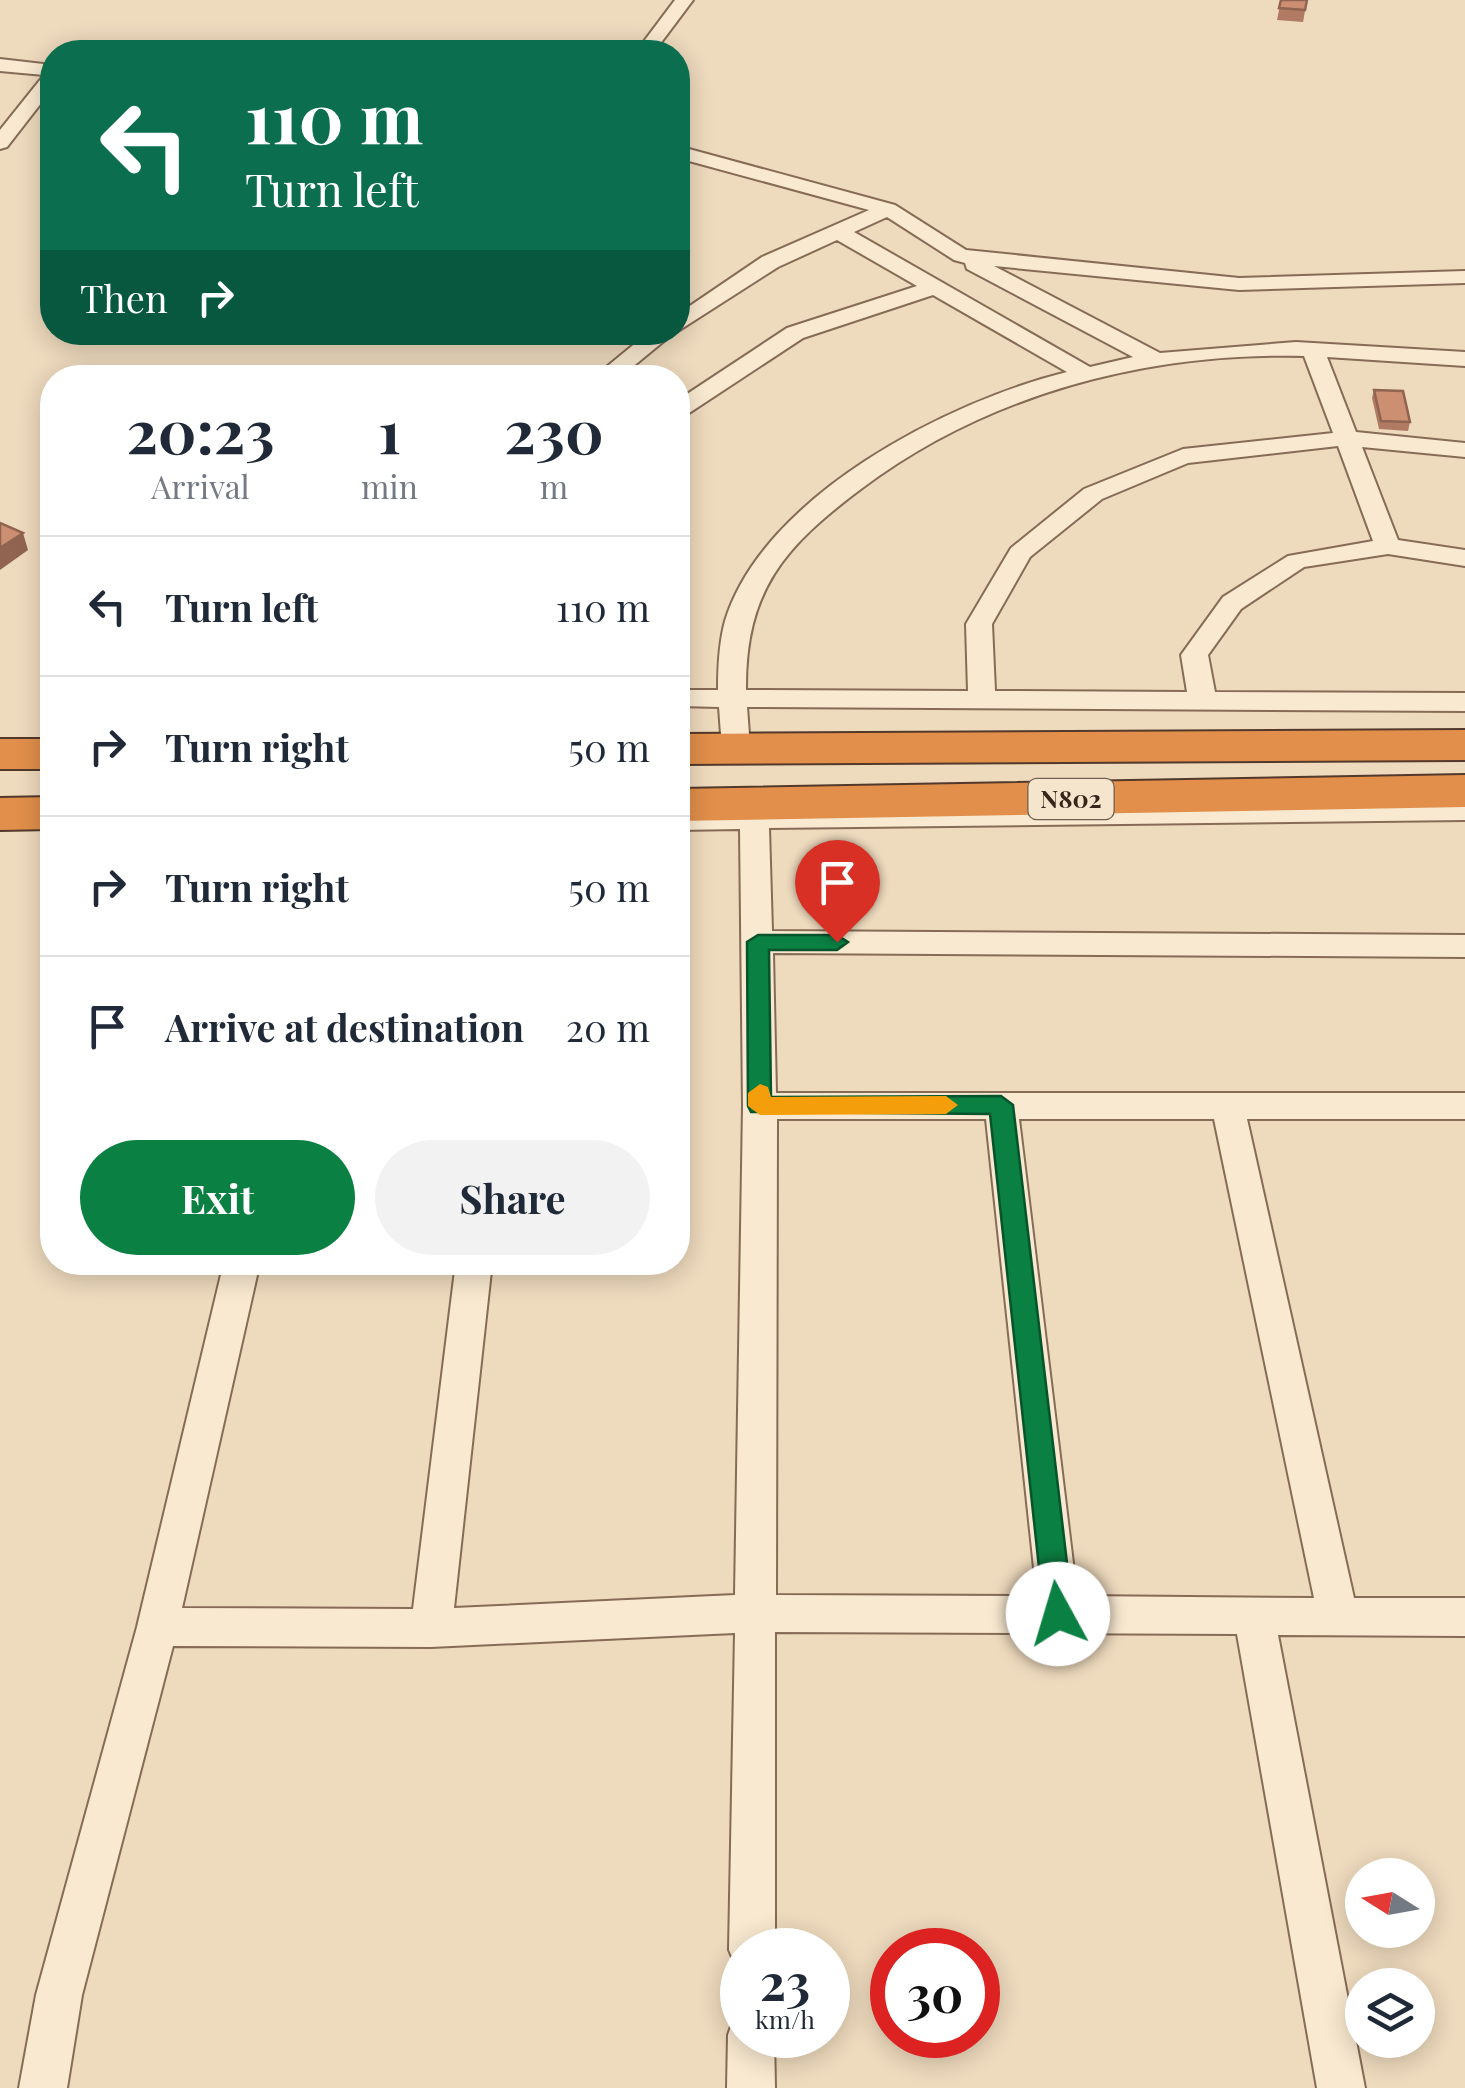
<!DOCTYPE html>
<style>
:root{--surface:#fff;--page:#f2f2f3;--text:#1f2937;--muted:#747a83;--line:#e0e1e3;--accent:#0b8043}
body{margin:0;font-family:"Playfair Display",serif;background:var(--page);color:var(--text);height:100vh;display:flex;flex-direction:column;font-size:38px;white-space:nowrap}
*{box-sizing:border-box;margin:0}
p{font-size:32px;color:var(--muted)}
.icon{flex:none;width:55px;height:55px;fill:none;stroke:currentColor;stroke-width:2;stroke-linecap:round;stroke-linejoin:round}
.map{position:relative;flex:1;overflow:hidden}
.drawer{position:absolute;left:40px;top:365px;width:650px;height:910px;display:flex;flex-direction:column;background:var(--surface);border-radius:40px;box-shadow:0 5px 25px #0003}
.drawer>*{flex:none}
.top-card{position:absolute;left:40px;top:40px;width:650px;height:305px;border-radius:40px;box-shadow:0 5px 25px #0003;background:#0b6e4f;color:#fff;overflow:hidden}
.needle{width:65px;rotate:281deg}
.buttons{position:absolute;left:1345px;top:1858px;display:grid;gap:20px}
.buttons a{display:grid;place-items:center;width:90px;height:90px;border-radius:50%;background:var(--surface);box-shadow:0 5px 25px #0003;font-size:50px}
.speed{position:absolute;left:720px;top:1928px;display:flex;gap:20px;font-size:50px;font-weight:700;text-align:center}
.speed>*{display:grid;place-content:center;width:130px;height:130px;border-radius:50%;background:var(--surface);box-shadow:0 5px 25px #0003;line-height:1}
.speed small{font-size:25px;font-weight:400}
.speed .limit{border:15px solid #d22;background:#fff;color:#111}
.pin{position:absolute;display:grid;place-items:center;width:85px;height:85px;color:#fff;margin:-102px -42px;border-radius:50% 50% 50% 0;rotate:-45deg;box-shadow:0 0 10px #0007}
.pin .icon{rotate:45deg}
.me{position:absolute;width:110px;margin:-55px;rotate:354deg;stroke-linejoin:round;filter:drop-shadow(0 0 8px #0008)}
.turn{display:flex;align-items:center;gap:35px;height:210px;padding:0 40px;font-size:45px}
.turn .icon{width:130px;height:130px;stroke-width:2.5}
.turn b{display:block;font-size:70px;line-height:85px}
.then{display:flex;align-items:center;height:95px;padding:0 40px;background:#0003;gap:20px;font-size:38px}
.eta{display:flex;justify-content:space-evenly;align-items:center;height:170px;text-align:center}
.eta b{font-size:60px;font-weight:700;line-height:70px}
.primary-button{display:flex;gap:20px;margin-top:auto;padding:20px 40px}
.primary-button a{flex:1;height:115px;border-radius:60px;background:var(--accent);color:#fff;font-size:40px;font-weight:700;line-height:115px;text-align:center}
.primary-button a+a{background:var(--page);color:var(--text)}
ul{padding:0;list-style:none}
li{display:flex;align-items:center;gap:30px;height:140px;padding:0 40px;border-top:2px solid var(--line)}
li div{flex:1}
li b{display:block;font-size:38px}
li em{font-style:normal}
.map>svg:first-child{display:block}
</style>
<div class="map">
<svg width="1465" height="2088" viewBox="0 0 1465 2088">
<rect width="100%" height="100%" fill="#eedabd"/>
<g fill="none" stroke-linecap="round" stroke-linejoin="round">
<defs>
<g id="street">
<polygon points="675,0 693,0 654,52 636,52"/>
<polygon points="0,59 52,65 52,89 7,147 0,149 0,130 44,75 0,71"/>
<path d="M678,146L895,205L966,250L1239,278L1465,271V283L1239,290L994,266L1160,353L1296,342L1465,352V366L1327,357L1356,432L1465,443V457L1362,447L1398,540L1465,550V566L1388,554L1304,567L1241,609L1208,655L1215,692L1465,693V711L747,707L750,748L746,754H726L722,748L719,707L678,706V690H718C718,667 719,643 725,621C763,496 949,401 1067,372L933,295L803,338L686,415L678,417V400L787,328L917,286L837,240L778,267L678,331V314L762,257L869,210L678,158ZM887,217L954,260L965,263L967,269L1133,357L1090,367L854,232ZM1304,356L1333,433L1183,449L1084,489L1011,548L966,624L968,691L746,690C745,590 785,546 861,489C987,394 1147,352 1304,356ZM1338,446L1373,541L1288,556L1223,597L1181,655L1187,692L995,691L992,624L1030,557L1102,499L1188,463Z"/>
<polygon points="649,332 675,332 619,378 593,378"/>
<path d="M754,795L764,798L769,809L1465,800V820L769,828L772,931L1465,935V957L773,953L776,1093H1465V1119H1247L1354,1598H1465V1636L1278,1635L1365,2088H1317L1237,1634L775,1632V1950H742V1969L736,1966L729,1950L735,1633L431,1647L173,1646L82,1995L67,2088H19L36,1995L137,1627L224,1262H260L182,1608L413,1609L456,1262H492L454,1608L735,1595L743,1106L740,829L678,830V810H740L744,798ZM777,1119H986L1037,1596L776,1595ZM1019,1119H1214L1314,1598L1077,1596Z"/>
<polygon points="742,2015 742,2035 774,2035 775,2088 727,2088 728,2035 734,2018"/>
</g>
<g id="highway">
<polygon points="1465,730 1465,760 678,764 678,734"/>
<rect x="0" y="739" width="52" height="30"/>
<polygon points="1465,775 1465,807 678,821 678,789"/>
<polygon points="52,797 52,829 0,830 0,798"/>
</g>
</defs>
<use href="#street" stroke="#866b56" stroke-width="4"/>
<use href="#highway" stroke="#53392b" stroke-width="4"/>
<use href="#street" fill="#f9e9d0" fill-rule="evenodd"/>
<use href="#highway" fill="#e18f4a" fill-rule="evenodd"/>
</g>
<g fill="#b07b62">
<polygon points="1281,0 1307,0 1303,22 1277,20"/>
<polygon points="1374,390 1410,422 1408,431 1379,429 1372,398"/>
</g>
<polygon fill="#906450" points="23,533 28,550 0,570 0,548"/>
<g fill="#cd8f72" stroke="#906450" stroke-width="2.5">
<polygon points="1281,0 1307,0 1305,10 1279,8"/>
<polygon points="1374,390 1403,391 1410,422 1381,421"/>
<polygon points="0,523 23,533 0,548"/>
</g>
<polygon fill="#0b8043" stroke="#07532c" stroke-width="2.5" points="758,935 837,935 848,942 837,950 769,950 771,1097 1001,1096 1013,1105 1073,1614 1069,1624 1058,1628 1048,1624 1044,1614 990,1114 751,1112 748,1106 747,942"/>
<polygon fill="#f59e0b" points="760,1084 768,1087 771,1097 946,1096 958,1105 946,1114 760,1115 748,1106 748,1093"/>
<g text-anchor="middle" stroke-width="9" stroke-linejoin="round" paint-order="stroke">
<rect fill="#f5e5cc" stroke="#6f5f50" stroke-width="2.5" x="1028.5" y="779" width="85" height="40" rx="8"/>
<g font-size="25" font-weight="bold" fill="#35251b">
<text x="1071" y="808">N802</text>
</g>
</g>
</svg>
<div class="buttons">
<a><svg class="needle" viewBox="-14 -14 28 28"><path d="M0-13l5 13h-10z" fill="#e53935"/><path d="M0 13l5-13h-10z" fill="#747a83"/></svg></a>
<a><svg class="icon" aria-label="layers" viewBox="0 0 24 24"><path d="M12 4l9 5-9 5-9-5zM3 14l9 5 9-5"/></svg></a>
</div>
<div class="speed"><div>23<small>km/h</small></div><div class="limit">30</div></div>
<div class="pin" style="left:837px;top:942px;background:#d93025"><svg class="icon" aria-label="arrive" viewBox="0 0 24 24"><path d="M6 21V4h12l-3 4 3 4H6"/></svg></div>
<svg class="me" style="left:1058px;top:1614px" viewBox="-20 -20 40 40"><circle r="19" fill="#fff"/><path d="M0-13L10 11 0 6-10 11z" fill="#0b8043"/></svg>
<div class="top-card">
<div class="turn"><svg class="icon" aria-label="left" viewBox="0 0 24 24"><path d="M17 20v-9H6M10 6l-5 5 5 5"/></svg><div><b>110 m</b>Turn left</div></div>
<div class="then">Then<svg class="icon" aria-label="right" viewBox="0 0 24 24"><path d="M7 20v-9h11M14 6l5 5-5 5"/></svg></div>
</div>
<section class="drawer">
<div class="eta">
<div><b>20:23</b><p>Arrival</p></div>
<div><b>1</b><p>min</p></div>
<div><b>230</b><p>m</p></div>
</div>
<ul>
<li><svg class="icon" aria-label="left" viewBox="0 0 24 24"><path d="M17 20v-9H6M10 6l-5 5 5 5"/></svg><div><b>Turn left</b></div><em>110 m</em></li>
<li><svg class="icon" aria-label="right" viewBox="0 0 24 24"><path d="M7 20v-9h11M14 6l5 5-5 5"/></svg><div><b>Turn right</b></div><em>50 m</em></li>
<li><svg class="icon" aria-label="right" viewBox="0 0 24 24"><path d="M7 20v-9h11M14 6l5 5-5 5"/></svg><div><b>Turn right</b></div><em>50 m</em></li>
<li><svg class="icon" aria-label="arrive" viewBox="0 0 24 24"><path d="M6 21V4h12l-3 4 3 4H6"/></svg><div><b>Arrive at destination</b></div><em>20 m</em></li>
</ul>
<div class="primary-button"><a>Exit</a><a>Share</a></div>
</section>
</div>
